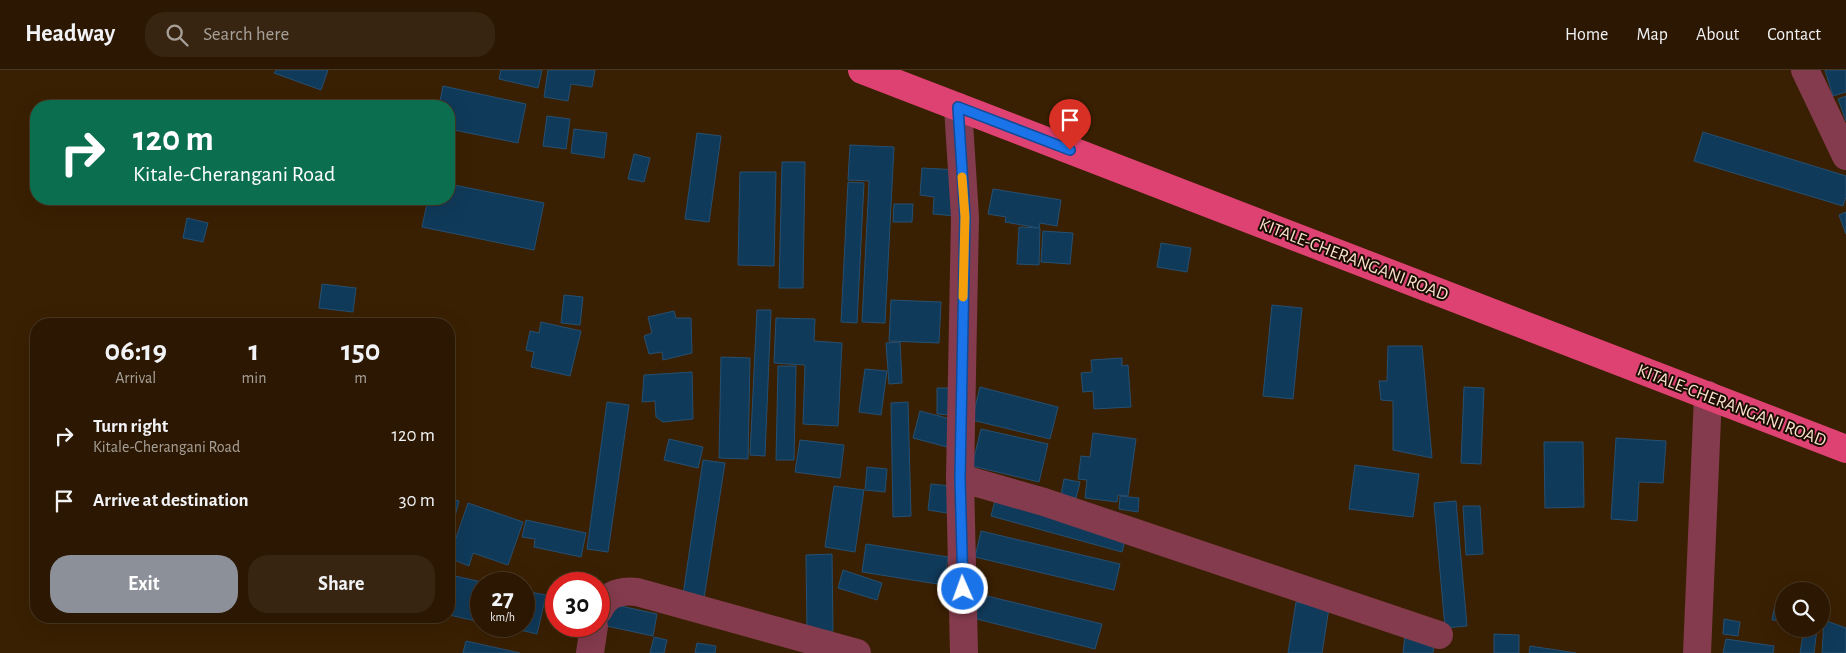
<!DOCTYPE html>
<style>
:root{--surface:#2c1802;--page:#382511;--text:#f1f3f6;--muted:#a6a099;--line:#483724;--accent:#8c9099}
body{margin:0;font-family:"Alegreya Sans",sans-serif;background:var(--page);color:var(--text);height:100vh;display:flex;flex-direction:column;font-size:19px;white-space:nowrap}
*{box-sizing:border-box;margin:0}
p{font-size:16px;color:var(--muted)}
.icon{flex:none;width:28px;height:28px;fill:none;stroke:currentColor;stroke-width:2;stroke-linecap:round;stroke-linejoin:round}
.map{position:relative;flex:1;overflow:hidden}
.drawer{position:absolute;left:30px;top:248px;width:425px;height:305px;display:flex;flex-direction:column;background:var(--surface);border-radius:20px;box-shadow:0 5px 20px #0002,0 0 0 1px var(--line)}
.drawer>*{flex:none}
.hud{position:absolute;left:30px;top:30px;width:425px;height:105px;border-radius:20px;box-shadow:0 5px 20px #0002,0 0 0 1px var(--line);background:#0b6e4f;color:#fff;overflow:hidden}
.controls{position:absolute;left:1775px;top:512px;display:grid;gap:10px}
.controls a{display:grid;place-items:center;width:55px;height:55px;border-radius:50%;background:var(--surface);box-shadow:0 5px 20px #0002,0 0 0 1px var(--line);font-size:25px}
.speed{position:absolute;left:470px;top:502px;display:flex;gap:10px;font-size:25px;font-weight:700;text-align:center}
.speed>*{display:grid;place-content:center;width:65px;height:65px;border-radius:50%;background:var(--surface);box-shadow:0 5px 20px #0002,0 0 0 1px var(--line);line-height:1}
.speed small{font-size:12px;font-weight:400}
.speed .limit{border:8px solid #d22;background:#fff;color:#111}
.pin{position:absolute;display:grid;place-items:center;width:42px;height:42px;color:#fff;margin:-51px -21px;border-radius:50% 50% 50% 0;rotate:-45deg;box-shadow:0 0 5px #0007}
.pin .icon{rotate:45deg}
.me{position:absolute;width:55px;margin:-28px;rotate:358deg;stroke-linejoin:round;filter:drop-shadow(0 0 4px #0008)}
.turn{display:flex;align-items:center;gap:18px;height:105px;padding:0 20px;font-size:22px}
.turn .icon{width:65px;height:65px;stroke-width:2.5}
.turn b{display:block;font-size:35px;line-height:42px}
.eta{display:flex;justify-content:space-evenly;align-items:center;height:85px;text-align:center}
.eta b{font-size:30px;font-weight:700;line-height:35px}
.primary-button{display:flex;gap:10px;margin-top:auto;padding:10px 20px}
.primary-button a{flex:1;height:58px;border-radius:20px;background:var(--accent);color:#fff;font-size:20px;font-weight:700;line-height:58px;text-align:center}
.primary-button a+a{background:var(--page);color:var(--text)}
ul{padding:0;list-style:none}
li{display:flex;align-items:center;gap:15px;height:65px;padding:0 20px}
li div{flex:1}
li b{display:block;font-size:19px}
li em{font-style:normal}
header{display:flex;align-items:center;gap:30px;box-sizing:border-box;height:70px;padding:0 25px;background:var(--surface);border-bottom:1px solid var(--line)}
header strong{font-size:24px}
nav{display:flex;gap:28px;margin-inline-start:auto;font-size:18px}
.search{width:350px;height:45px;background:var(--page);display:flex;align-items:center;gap:12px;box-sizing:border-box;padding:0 18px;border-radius:20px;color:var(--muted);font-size:19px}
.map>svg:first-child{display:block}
</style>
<header>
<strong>Headway</strong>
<div class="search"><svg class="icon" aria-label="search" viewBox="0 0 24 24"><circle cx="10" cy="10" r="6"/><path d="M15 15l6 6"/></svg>Search here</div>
<nav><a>Home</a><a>Map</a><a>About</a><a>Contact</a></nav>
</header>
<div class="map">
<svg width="1846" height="583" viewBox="0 0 1846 583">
<rect width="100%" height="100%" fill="#3a2002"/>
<g fill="#103a5a" stroke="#264f71">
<polygon points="276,0 328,0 321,20 274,3"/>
<polygon points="501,0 542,0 538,18 499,9"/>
<polygon points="548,0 595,0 592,17 571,14 568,31 544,27"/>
<polygon points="1825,0 1846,0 1846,22 1833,26"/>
<polygon points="443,16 526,34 518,73 449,59 449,36 439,36"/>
<polygon points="1846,26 1846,51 1838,29"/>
<polygon points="547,46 570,49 566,79 543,76"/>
<polygon points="574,59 607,63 604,88 571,83"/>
<polygon points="1703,62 1846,106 1846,127 1843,136 1694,91"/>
<polygon points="697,63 721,66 709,152 685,149"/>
<polygon points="850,75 894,77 885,253 862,252 869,111 848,110"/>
<polygon points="634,84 650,88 644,112 628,109"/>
<polygon points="782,92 805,92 803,218 779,218"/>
<polygon points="922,98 959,100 956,146 933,144 934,127 920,125"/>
<polygon points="740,102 776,102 774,196 738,195"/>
<polygon points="848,112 864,113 857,253 841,252"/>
<polygon points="449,114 544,133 534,180 422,157 428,129 449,129"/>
<polygon points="993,119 1061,130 1057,156 1040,153 1039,158 1005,152 1006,147 988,144"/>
<polygon points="894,134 913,134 912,152 893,152"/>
<polygon points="1846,142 1846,164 1839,145"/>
<polygon points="187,148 208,153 203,172 183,168"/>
<polygon points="1019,157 1040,158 1039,195 1017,194"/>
<polygon points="1043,161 1073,163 1070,194 1041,192"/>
<polygon points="1161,173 1191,178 1187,202 1157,197"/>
<polygon points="322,214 356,218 353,242 319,238"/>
<polygon points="564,225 583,227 580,255 561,253"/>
<polygon points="891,230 941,232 939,273 889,271"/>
<polygon points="1272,235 1302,238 1293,329 1263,326"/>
<polygon points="757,240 771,240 765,386 750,385"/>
<polygon points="674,241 676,248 691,248 692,283 663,290 662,282 649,284 644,266 652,263 648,247"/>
<polygon points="776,248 815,249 814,271 842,273 838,356 803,354 805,295 774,293"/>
<polygon points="541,252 581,261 570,306 531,297 534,282 526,280 530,261 539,263"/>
<polygon points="900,272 902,313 889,314 886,273"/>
<polygon points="1388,276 1422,276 1432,388 1393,380 1393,331 1381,330 1379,311 1387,311"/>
<polygon points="721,287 750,288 748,389 719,388"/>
<polygon points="1122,288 1122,296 1128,295 1131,337 1094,339 1093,321 1083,322 1081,303 1092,302 1091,290"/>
<polygon points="778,296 796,296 794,390 776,390"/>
<polygon points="865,299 887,301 881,345 859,342"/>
<polygon points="692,302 693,349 663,352 656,347 655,331 642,332 644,305"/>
<polygon points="980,317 1058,337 1050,369 972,350"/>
<polygon points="1464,317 1484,318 1481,394 1461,393"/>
<polygon points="937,318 950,318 950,345 937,344"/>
<polygon points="607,332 629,335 608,482 587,479"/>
<polygon points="908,332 911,446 893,447 891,333"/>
<polygon points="920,341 954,350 947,377 913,368"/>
<polygon points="981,359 1048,374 1039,412 972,396"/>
<polygon points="1093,363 1136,369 1128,426 1118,425 1117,432 1085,428 1087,410 1078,409 1081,386 1090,387"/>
<polygon points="1616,368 1666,371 1663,413 1639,412 1637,451 1611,449"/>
<polygon points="669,369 703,377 698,398 664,390"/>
<polygon points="800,370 844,375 840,408 795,402"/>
<polygon points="1544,372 1583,372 1584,437 1545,438"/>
<polygon points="703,390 725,393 704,528 683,525"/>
<polygon points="1355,395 1419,404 1413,447 1349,439"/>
<polygon points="867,397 887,399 885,422 865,420"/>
<polygon points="1064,409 1080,412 1076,428 1061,425"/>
<polygon points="931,414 950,416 947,443 928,440"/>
<polygon points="834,416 864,420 855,482 825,477"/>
<polygon points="1120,426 1139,428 1138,442 1119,439"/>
<polygon points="996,427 1127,463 1122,482 991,446"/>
<polygon points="449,428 459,431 453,454 449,453"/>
<polygon points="1456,431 1467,556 1445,558 1434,433"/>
<polygon points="468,433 523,452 508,495 473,483 469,496 449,488"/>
<polygon points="1463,436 1480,436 1483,484 1466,485"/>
<polygon points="526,450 586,463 581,487 534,477 535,469 522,467"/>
<polygon points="981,461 1120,494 1114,520 975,487"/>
<polygon points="866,474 948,487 944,515 862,502"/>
<polygon points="832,484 833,561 807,562 806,485"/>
<polygon points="843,500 882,513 877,530 838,518"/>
<polygon points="455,506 491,514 481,514 481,552 449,545"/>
<polygon points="524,521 546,525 537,564 503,556 524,556"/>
<polygon points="979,524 1102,554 1095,579 973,548"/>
<polygon points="1296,532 1329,538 1322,583 1288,583"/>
<polygon points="607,533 657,544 653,566 602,555"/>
<polygon points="1775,535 1784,536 1784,551 1772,550"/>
<polygon points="1724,549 1740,552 1738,566 1723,564"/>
<polygon points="1824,550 1846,558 1846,583 1822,583"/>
<polygon points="1804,559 1817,559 1814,583 1800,583"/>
<polygon points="1494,564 1519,565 1519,583 1494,583"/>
<polygon points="1405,566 1434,570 1433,583 1403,583"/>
<polygon points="654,567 667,570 664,583 650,583"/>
<polygon points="1726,569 1774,576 1773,583 1723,583"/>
<polygon points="466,571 520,583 463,583"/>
<polygon points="697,573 716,576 715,583 695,583"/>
<polygon points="1530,576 1576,583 1529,583"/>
</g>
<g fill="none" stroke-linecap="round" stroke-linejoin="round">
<g stroke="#843b4d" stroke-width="28">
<polyline points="1805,0 1846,86"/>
<polyline points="958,37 965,147 960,408 964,583"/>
<polyline points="960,408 1044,432 1439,565"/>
<path d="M599,540C607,524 619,520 637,522L857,583"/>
<polyline points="590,583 594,556"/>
<polyline points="1697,583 1708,325"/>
</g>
<polyline stroke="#de4273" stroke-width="28" points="862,0 1846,379"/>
</g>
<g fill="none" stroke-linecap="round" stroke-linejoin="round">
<defs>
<polyline id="route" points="963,519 960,408 965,147 958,37 1070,80"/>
</defs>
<use href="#route" stroke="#114b97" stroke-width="12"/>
<use href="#route" stroke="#1a73e8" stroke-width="9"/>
<polyline stroke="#f59e0b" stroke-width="9" points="962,107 965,147 963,227"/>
</g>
<g text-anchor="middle" stroke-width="4" stroke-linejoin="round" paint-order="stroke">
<g font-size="18" fill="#f6e0cb" stroke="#1b0c01">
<text transform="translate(1354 189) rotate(21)" y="6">KITALE-CHERANGANI ROAD</text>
<text transform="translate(1732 335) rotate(21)" y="6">KITALE-CHERANGANI ROAD</text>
</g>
</g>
</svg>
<div class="controls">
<a><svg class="icon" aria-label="search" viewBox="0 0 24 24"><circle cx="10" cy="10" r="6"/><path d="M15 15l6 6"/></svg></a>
</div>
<div class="speed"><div>27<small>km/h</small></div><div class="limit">30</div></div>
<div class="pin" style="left:1070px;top:80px;background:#d93025"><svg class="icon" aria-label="arrive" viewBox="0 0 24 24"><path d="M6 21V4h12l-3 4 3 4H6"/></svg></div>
<svg class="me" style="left:963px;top:519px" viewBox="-20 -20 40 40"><circle r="17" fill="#1a73e8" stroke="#fff" stroke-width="3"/><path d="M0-11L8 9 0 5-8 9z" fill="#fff"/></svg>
<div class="hud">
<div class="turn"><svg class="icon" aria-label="right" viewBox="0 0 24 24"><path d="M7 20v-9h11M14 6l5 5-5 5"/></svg><div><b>120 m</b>Kitale-Cherangani Road</div></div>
</div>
<section class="drawer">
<div class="eta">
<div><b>06:19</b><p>Arrival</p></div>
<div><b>1</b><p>min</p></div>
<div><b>150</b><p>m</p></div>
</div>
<ul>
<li><svg class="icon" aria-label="right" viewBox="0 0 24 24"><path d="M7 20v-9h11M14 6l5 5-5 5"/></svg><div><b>Turn right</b><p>Kitale-Cherangani Road</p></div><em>120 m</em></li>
<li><svg class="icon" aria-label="arrive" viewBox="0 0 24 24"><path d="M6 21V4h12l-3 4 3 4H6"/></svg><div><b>Arrive at destination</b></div><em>30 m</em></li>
</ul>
<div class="primary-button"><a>Exit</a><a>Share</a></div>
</section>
</div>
